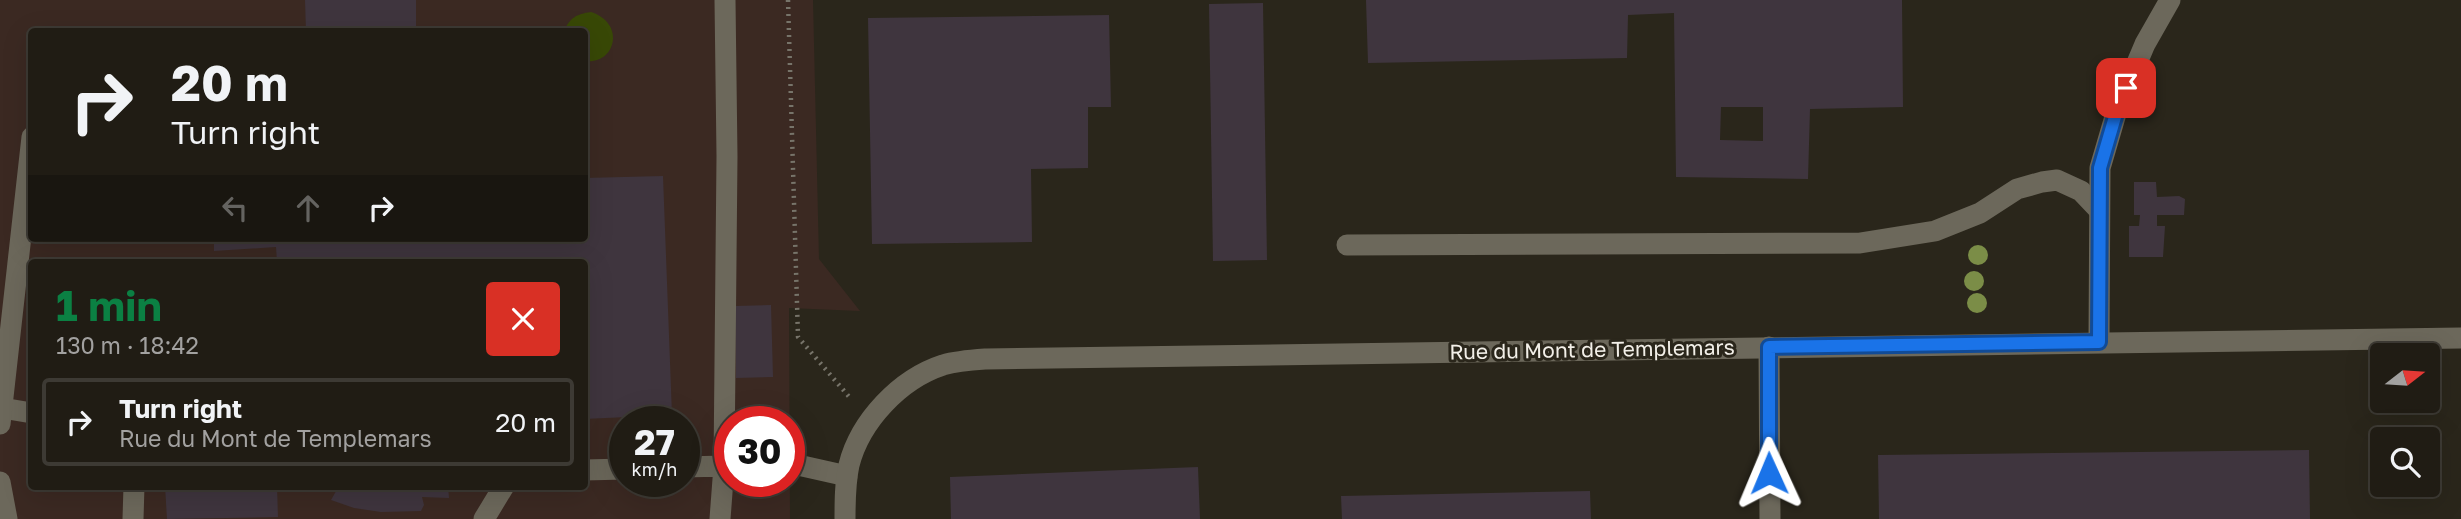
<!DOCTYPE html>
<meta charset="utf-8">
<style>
:root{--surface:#201c14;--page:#28251d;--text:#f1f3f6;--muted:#a2a1a0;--line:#3d3a34;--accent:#0b8043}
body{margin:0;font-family:"Golos Text",sans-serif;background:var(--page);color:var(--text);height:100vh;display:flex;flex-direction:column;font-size:26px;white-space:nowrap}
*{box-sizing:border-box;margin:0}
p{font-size:23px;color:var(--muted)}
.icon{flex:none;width:38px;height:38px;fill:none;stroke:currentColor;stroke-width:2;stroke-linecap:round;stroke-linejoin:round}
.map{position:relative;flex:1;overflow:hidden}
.details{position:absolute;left:28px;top:259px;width:560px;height:231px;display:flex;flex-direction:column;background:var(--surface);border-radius:7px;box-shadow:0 7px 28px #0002,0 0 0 2px var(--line)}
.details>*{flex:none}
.top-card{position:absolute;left:28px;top:28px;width:560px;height:214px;border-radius:7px;box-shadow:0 7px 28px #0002,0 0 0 2px var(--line);background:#201c14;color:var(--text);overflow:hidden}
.needle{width:46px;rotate:73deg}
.buttons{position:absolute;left:2370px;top:343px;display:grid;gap:14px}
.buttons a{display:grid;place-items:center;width:70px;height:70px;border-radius:7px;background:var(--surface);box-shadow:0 7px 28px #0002,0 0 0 2px var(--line);font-size:35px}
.speed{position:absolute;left:609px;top:406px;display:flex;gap:14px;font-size:35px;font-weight:700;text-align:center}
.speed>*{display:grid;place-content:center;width:91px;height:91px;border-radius:50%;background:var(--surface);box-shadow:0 7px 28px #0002,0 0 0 2px var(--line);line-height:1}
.speed small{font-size:18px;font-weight:400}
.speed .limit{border:10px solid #d22;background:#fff;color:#111}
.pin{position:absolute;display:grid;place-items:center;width:60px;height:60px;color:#fff;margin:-30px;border-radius:14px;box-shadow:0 4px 10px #0006}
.me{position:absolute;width:77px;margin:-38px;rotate:359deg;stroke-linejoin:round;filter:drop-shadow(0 0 5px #0008)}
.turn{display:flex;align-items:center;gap:24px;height:147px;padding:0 28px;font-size:32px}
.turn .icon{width:91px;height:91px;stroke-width:2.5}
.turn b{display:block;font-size:49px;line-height:60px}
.lanes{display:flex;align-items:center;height:66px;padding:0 28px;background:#0003;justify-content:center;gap:35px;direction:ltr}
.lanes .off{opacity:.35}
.round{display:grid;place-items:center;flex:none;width:74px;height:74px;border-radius:7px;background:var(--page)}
.summary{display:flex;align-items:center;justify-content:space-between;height:119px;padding:0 28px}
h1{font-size:42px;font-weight:700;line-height:52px;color:var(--accent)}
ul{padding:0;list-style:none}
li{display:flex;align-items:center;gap:21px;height:88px;margin:0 14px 10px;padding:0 14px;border:4px solid var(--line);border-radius:7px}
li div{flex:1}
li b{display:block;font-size:26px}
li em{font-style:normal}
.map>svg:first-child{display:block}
</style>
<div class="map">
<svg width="2461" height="519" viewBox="0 0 2461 519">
<rect width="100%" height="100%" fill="#2a261b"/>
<path fill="#3b2922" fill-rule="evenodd" d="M0,0H813L819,259L860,311L789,308L790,519H0ZM32,32H584V238H32ZM32,262H584V486H32ZM625,422H684V481H625ZM730,422H789V481H730Z"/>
<path fill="#384806" d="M591,12C626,23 616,65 585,61L584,32L564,31C570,18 576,14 591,12Z"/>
<g fill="#3f353e" fill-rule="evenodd">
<polygon points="305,0 416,0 416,32 306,32"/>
<path d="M1366,0H1902L1903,107L1810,109L1808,179L1676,177L1674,13L1628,15L1627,58L1368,63ZM1721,107H1763V141L1720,140Z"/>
<polygon points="1263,3 1267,260 1213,261 1209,4"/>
<polygon points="1109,15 1111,107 1088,107 1088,168 1031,169 1032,242 872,244 868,18"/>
<polygon points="663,176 672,415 584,419 584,262 277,262 276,247 214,251 214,238 584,238 584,178"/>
<polygon points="2134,182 2156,182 2157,197 2179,196 2185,199 2184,215 2157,215 2157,226 2165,226 2163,257 2129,257 2129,226 2139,226 2140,215 2134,215"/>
<polygon points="771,305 773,377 736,378 735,306"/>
<polygon points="2309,450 2310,519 1879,519 1878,455"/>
<polygon points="1198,467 1200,519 951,519 950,477"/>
<polygon points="165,486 277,486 278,517 167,519"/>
<polygon points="339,486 448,486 449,498 422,497 424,505 421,511 381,512 354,508 331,500"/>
<polygon points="1590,491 1591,519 1342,519 1341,496"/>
</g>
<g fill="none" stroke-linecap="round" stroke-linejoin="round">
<polyline stroke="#77746a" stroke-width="4.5" stroke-dasharray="2 5" stroke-linecap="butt" points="788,0 798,337 851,399"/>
<g stroke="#6c685b" stroke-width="21">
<polyline points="725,0 727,156 724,466 730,466"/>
<polyline points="1347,245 1860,243 1935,231 1980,213 2017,189 2042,182 2057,180 2081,191 2099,210"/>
<polyline points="2099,342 2100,168 2117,110 2145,44 2170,0"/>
<polyline points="1769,347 1770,519"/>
<polyline points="2,408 32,413"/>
<polyline points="0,424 32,137"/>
<polyline points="789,463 847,476"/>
<polyline points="684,467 724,466 720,519"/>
<polyline points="584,470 625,469"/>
<polyline points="0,482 7,519"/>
<polyline points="133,519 134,486"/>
<polyline points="484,519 504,486"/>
<path d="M845,519C845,501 845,483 849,465C860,421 900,379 943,365C957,361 972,360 986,359L2461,338"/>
</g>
</g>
<g fill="#7b8d47">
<circle cx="1978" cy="255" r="10"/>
<circle cx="1974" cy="281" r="10"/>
<circle cx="1977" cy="303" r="10"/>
</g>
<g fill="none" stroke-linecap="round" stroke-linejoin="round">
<defs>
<polyline id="route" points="1769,473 1769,347 2099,342 2100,168 2117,110 2126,88"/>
</defs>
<use href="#route" stroke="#114b97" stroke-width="18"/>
<use href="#route" stroke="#1a73e8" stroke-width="12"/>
</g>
<g text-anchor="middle" stroke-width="6" stroke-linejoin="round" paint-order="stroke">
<g font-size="21" fill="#f2efe8" stroke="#2a261b">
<text transform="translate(1592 350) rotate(-1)" y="7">Rue du Mont de Templemars</text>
</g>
</g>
</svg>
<div class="buttons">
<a><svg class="needle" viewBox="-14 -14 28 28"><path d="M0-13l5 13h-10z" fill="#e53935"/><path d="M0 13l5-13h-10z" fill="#a2a1a0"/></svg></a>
<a><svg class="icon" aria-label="search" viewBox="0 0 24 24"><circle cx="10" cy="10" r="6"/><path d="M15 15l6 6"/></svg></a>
</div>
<div class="speed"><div>27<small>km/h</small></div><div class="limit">30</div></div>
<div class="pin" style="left:2126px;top:88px;background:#d93025"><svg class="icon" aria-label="arrive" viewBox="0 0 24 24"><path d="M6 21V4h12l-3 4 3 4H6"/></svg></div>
<svg class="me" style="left:1769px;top:473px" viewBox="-20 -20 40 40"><path d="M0-17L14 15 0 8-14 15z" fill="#1a73e8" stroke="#fff" stroke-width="4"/></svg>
<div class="top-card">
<div class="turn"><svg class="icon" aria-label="right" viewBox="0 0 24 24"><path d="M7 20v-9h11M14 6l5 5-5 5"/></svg><div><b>20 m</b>Turn right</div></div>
<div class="lanes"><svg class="icon off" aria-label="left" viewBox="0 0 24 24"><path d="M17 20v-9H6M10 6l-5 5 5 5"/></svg><svg class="icon off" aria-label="ahead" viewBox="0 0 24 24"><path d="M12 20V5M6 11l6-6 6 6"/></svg><svg class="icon" aria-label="right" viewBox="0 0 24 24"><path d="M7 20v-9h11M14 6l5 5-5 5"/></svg></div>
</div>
<section class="details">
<div class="summary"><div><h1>1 min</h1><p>130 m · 18:42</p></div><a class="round" style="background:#d93025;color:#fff"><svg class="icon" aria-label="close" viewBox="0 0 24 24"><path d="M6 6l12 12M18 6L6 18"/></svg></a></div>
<ul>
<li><svg class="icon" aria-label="right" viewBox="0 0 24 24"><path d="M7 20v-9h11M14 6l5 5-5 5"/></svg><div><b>Turn right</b><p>Rue du Mont de Templemars</p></div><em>20 m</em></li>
</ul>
</section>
</div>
